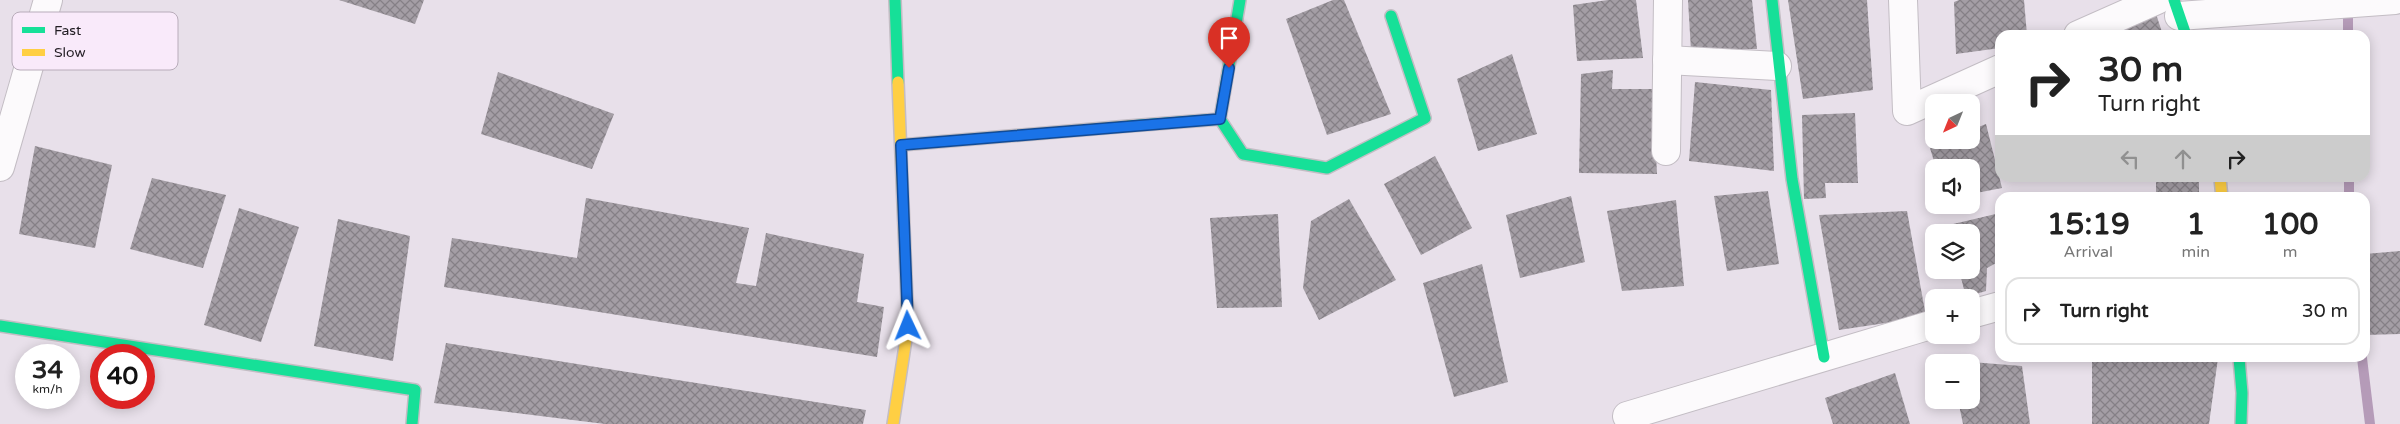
<!DOCTYPE html>
<meta charset="utf-8">
<style>
:root{--surface:#fff;--page:#f2f2f2;--text:#222;--muted:#767676;--line:#e0e0e0}
body{margin:0;font-family:"Varela Round",sans-serif;background:var(--page);color:var(--text);height:100vh;display:flex;flex-direction:column;font-size:19px;white-space:nowrap}
*{box-sizing:border-box;margin:0}
p{font-size:16px;color:var(--muted)}
.icon{flex:none;width:28px;height:28px;fill:none;stroke:currentColor;stroke-width:2;stroke-linecap:round;stroke-linejoin:round}
.map{position:relative;flex:1;overflow:hidden}
.side{position:absolute;left:1995px;top:192px;width:375px;height:170px;display:flex;flex-direction:column;background:var(--surface);border-radius:15px;box-shadow:0 2px 12px #0003}
.side>*{flex:none}
.hud{position:absolute;left:1995px;top:30px;width:375px;height:152px;border-radius:15px;box-shadow:0 2px 12px #0003;background:#fff;color:var(--text);overflow:hidden}
.needle{width:32px;rotate:223deg}
.buttons{position:absolute;left:1925px;top:94px;display:grid;gap:10px}
.buttons a{display:grid;place-items:center;width:55px;height:55px;border-radius:10px;background:var(--surface);box-shadow:0 2px 12px #0003;font-size:25px}
.speed{position:absolute;left:15px;top:344px;display:flex;gap:10px;font-size:25px;font-weight:700;text-align:center}
.speed>*{display:grid;place-content:center;width:65px;height:65px;border-radius:50%;background:var(--surface);box-shadow:0 2px 12px #0003;line-height:1}
.speed small{font-size:12px;font-weight:400}
.speed .limit{border:8px solid #d22;background:#fff;color:#111}
.pin{position:absolute;display:grid;place-items:center;width:42px;height:42px;color:#fff;margin:-51px -21px;border-radius:50% 50% 50% 0;rotate:-45deg;box-shadow:0 0 5px #0007}
.pin .icon{rotate:45deg}
.me{position:absolute;width:55px;margin:-28px;rotate:358deg;stroke-linejoin:round;filter:drop-shadow(0 0 4px #0008)}
.turn{display:flex;align-items:center;gap:18px;height:105px;padding:0 20px;font-size:22px}
.turn .icon{width:65px;height:65px;stroke-width:2.5}
.turn b{display:block;font-size:35px;line-height:42px}
.lanes{display:flex;align-items:center;height:48px;padding:0 20px;background:#0003;justify-content:center;gap:25px;direction:ltr}
.lanes .off{opacity:.35}
.eta{display:flex;justify-content:space-evenly;align-items:center;height:85px;text-align:center}
.eta b{font-size:30px;font-weight:800;line-height:35px}
ul{padding:0;list-style:none}
li{display:flex;align-items:center;gap:15px;height:68px;margin:0 10px 8px;padding:0 10px;border:2px solid var(--line);border-radius:15px}
li div{flex:1}
li b{display:block;font-size:19px}
li em{font-style:normal}
.map>svg:first-child{display:block}
</style>
<div class="map">
<svg width="2400" height="424" viewBox="0 0 2400 424">
<defs>
<pattern id="building-cross-hatch" width="8" height="8" patternUnits="userSpaceOnUse" patternTransform="scale(1.25)"><rect width="8" height="8" fill="#a49ea5"/><path d="M0 0l8 8M0 8l8-8" fill="none" stroke="#858086"/></pattern>
</defs>
<rect width="100%" height="100%" fill="#e8e0ea"/>
<g fill="none" stroke-linecap="round" stroke-linejoin="round">
<g stroke="#b59bb8" stroke-width="10">
<polyline points="2348,4 2348,35"/>
<polyline points="2349,178 2349,198"/>
<polyline points="2362,358 2370,424"/>
</g>
</g>
<g fill="url(#building-cross-hatch)">
<polygon points="339,0 424,0 415,24"/>
<polygon points="1333,0 1344,0 1391,114 1327,135 1286,19"/>
<polygon points="1608,0 1636,0 1643,58 1577,61 1573,5"/>
<polygon points="1688,0 1752,0 1757,49 1691,51"/>
<polygon points="1788,0 1867,0 1873,90 1803,99"/>
<polygon points="1959,0 2024,0 2027,35 2000,35 2000,48 1956,54 1954,2"/>
<polygon points="2156,14 2163,35 2113,35"/>
<polygon points="1512,54 1537,134 1478,151 1457,79"/>
<polygon points="1613,70 1612,89 1653,89 1657,174 1579,173 1581,74"/>
<polygon points="498,72 614,114 592,169 481,134"/>
<polygon points="1695,82 1771,90 1774,171 1689,161"/>
<polygon points="1855,113 1858,183 1825,183 1826,198 1804,199 1802,115"/>
<polygon points="1986,124 2002,188 1971,194 1971,168 1936,168 1930,148 1949,140 1971,140 1971,130"/>
<polygon points="35,146 112,165 95,248 19,234"/>
<polygon points="1435,156 1472,228 1421,255 1384,184"/>
<polygon points="152,178 226,195 203,268 130,249"/>
<rect x="2156" y="178" width="43" height="20"/>
<polygon points="1768,191 1779,264 1727,271 1714,196"/>
<polygon points="1571,196 1585,262 1520,278 1506,215"/>
<polygon points="586,198 749,228 736,283 756,286 766,233 864,254 857,302 884,307 877,357 444,287 452,238 577,258"/>
<polygon points="1349,199 1396,280 1319,320 1303,288 1311,221"/>
<polygon points="1676,200 1684,286 1622,291 1607,211"/>
<polygon points="239,208 299,227 261,342 204,325"/>
<polygon points="1907,211 1926,317 1839,330 1819,215"/>
<polygon points="2000,213 2000,261 1987,268 1986,291 1966,297 1959,270 1971,270 1971,232 1951,232 1949,225"/>
<polygon points="1278,214 1282,307 1217,308 1210,218"/>
<polygon points="338,219 410,236 393,361 314,346"/>
<polygon points="2400,251 2400,334 2365,335 2365,254"/>
<polygon points="1482,264 1508,382 1454,397 1423,283"/>
<polygon points="446,343 866,410 863,424 605,424 434,403"/>
<polygon points="2092,358 2218,358 2209,424 2092,424"/>
<polygon points="1971,362 2022,366 2030,424 1963,424 1958,400 1971,400"/>
<polygon points="1895,373 1910,424 1833,424 1825,398"/>
</g>
<g fill="none" stroke-linecap="round" stroke-linejoin="round">
<defs>
<g id="street">
<polyline points="1903,0 1907,111 2000,69"/>
<polyline points="2179,16 2395,0"/>
<polyline points="2078,35 2157,0"/>
<polyline points="1667,60 1777,66"/>
<polyline points="1666,151 1668,0"/>
<polyline points="0,167 48,0"/>
<polyline points="1971,314 2000,306"/>
<polyline points="1627,416 1934,324"/>
</g>
<g id="fast">
<polyline points="895,0 898,82"/>
<polyline points="1240,0 1220,119 1243,154 1327,168 1425,118 1391,16"/>
<polyline points="1772,0 1792,179 1824,357"/>
<polyline points="2174,0 2186,35"/>
<polyline points="1129,126 1220,119"/>
<polyline points="0,326 415,390 412,424"/>
<polyline points="2239,358 2242,393 2241,424"/>
</g>
<g id="slow">
<polyline points="901,145 1129,126"/>
<polyline points="2220,178 2222,198"/>
<polyline points="893,424 908,326 898,82"/>
</g>
</defs>
<use href="#street" stroke="#c3bdc4" stroke-width="30"/>
<use href="#fast" stroke="#c3bdc4" stroke-width="14"/>
<use href="#slow" stroke="#c3bdc4" stroke-width="14"/>
<use href="#street" stroke="#fcfafc" stroke-width="28"/>
<use href="#fast" stroke="#16e098" stroke-width="11"/>
<use href="#slow" stroke="#ffcf43" stroke-width="11"/>
</g>
<g fill="none" stroke-linecap="round" stroke-linejoin="round">
<defs>
<polyline id="route" points="908,326 901,145 1220,119 1229,68"/>
</defs>
<use href="#route" stroke="#114b97" stroke-width="12"/>
<use href="#route" stroke="#1a73e8" stroke-width="9"/>
</g>
<rect x="12" y="12" width="166" height="58" rx="8" fill="#f9eafa" stroke="#b8acba" stroke-width="1"/>
<rect x="22" y="27" width="23" height="6" fill="#16e098"/>
<rect x="22" y="49" width="23" height="7" fill="#ffcf43"/>
<g font-size="14" fill="#221d23">
<text x="54" y="35">Fast</text>
<text x="54" y="57">Slow</text>
</g>
</svg>
<div class="buttons">
<a><svg class="needle" viewBox="-14 -14 28 28"><path d="M0-13l5 13h-10z" fill="#e53935"/><path d="M0 13l5-13h-10z" fill="#767676"/></svg></a>
<a><svg class="icon" aria-label="sound" viewBox="0 0 24 24"><path d="M4 9h4l5-4v14l-5-4H4zM17 9q2 3 0 6"/></svg></a>
<a><svg class="icon" aria-label="layers" viewBox="0 0 24 24"><path d="M12 4l9 5-9 5-9-5zM3 14l9 5 9-5"/></svg></a>
<a>+</a>
<a>−</a>
</div>
<div class="speed"><div>34<small>km/h</small></div><div class="limit">40</div></div>
<div class="pin" style="left:1229px;top:68px;background:#d93025"><svg class="icon" aria-label="arrive" viewBox="0 0 24 24"><path d="M6 21V4h12l-3 4 3 4H6"/></svg></div>
<svg class="me" style="left:908px;top:326px" viewBox="-20 -20 40 40"><path d="M0-17L14 15 0 8-14 15z" fill="#1a73e8" stroke="#fff" stroke-width="4"/></svg>
<div class="hud">
<div class="turn"><svg class="icon" aria-label="right" viewBox="0 0 24 24"><path d="M7 20v-9h11M14 6l5 5-5 5"/></svg><div><b>30 m</b>Turn right</div></div>
<div class="lanes"><svg class="icon off" aria-label="left" viewBox="0 0 24 24"><path d="M17 20v-9H6M10 6l-5 5 5 5"/></svg><svg class="icon off" aria-label="ahead" viewBox="0 0 24 24"><path d="M12 20V5M6 11l6-6 6 6"/></svg><svg class="icon" aria-label="right" viewBox="0 0 24 24"><path d="M7 20v-9h11M14 6l5 5-5 5"/></svg></div>
</div>
<section class="side">
<div class="eta">
<div><b>15:19</b><p>Arrival</p></div>
<div><b>1</b><p>min</p></div>
<div><b>100</b><p>m</p></div>
</div>
<ul>
<li><svg class="icon" aria-label="right" viewBox="0 0 24 24"><path d="M7 20v-9h11M14 6l5 5-5 5"/></svg><div><b>Turn right</b></div><em>30 m</em></li>
</ul>
</section>
</div>
